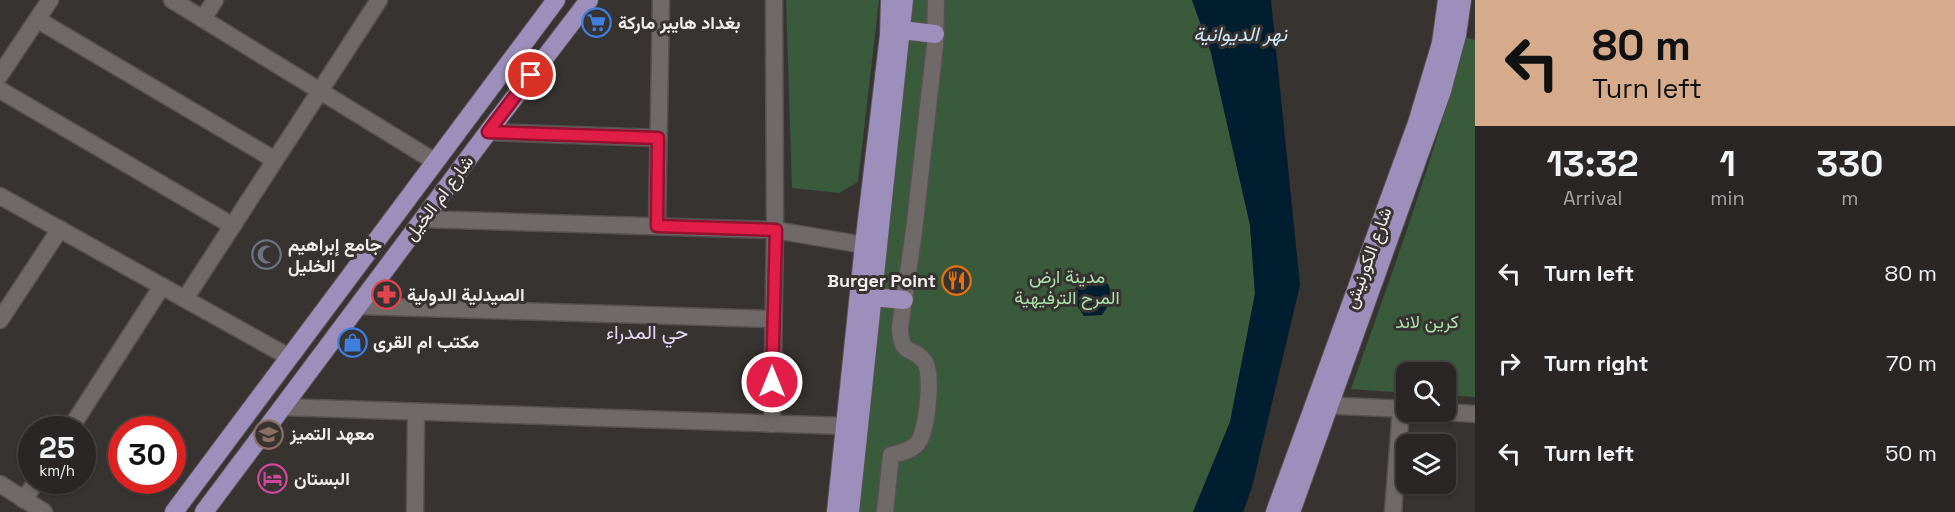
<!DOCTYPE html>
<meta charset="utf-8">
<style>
:root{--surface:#292625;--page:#312e2d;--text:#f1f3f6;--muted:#a5a5a7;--line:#454342}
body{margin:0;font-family:"Space Grotesk",Vazirmatn,sans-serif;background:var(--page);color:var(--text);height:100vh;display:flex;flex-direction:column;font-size:22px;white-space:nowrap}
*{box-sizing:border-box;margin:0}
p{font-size:20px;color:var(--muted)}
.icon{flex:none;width:33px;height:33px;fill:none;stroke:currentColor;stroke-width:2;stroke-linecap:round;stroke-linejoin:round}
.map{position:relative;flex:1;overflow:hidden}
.sheet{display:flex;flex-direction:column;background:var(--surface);width:480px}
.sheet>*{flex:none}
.guide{background:#d6ab8b;color:#111;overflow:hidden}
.controls{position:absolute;left:1396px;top:362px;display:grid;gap:12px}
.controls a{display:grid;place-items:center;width:60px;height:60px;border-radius:12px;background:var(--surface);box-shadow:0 2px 4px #0004,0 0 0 2px var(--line);font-size:30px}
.speed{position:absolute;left:18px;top:416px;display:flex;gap:12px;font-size:30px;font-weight:700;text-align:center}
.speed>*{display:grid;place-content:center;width:78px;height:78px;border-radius:50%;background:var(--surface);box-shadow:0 2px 4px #0004,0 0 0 2px var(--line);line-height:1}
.speed small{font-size:15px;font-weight:400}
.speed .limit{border:9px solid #d22;background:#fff;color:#111}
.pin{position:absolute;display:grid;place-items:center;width:51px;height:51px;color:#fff;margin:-26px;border:3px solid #fff;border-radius:50%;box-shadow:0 2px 6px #0007}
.me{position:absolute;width:66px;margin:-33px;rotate:0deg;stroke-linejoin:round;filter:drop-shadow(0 0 4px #0008)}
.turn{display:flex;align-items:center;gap:21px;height:126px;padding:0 18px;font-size:27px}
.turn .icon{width:78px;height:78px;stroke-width:2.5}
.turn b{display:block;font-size:42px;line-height:51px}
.eta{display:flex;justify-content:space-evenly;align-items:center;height:102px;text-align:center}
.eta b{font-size:36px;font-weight:800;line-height:42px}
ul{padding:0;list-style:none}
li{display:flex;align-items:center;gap:18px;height:90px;padding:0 18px}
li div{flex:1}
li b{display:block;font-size:22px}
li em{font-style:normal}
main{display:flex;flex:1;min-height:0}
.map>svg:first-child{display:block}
</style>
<main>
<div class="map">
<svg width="1475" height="512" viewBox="0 0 1475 512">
<rect width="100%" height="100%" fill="#373331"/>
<g fill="#395a3b">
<polygon points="786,0 879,0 858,182 839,193 792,188"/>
<polygon points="913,0 1192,0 1211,53 1250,225 1255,294 1230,422 1193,512 858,512"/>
<path d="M1465,37L1475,40V397L1446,395V372H1407V393L1351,389C1392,273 1435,157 1465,37Z"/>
</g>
<g fill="#001e2f">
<polygon points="1192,0 1271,0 1300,285 1252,487 1243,512 1193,512 1230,422 1255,294 1250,225 1211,53"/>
<polygon points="1094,277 1108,284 1113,298 1102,315 1084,316 1076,304 1072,293 1080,282"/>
</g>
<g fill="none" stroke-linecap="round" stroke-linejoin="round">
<defs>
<g id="minor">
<polyline points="172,0 434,161"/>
<polyline points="203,19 215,0"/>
<polyline points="38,20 275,160"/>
<polyline points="0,75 50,0"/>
<polyline points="0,90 233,226"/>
<polyline points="488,132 658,138"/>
<polyline points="0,196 289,357"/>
<polyline points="423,219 775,230 864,245"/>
<polyline points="657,226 661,0"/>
<polyline points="185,299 379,0"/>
<polyline points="359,306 773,319"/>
<polyline points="0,320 60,229"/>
<polyline points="1318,405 1407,409"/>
<polyline points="282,407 845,426"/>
<polyline points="1433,411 1475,414"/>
<polyline points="772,424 775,230 774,0"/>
<polyline points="70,429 162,286"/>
<polyline points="0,484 44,512"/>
<polyline points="24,500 37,480"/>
<polyline points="415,512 416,412"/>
<path d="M885,512L891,455C900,453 910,451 917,444C927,434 933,375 925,362C912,344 901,359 900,327L914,231L935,45L936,0"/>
<polyline points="1393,512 1401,409"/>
</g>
<g id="major">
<polyline points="902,30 935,34"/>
<polyline points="872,297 904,300"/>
<polyline points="174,512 556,0"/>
<polyline points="204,512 488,132 589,0"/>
<polyline points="836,512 864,245 889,35 890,0"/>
<polyline points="850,512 904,0"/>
<polyline points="1275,512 1417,123 1441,43 1447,0"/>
<polyline points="1291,512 1442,91 1457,35 1462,0"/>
</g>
</defs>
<use href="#minor" stroke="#555150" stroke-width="19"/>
<use href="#major" stroke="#555150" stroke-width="20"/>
<use href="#minor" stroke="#6f6a68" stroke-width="16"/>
<use href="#major" stroke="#9d8fbb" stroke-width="18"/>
</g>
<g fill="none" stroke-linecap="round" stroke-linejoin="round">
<defs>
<polyline id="route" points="531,75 488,132 658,138 657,226 776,230 772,382"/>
</defs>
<use href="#route" stroke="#92132f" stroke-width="15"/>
<use href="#route" stroke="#e11d48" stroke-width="10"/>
</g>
<defs>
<symbol id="supermarket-ring" viewBox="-11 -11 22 22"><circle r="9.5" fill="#373331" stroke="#3f7fe0" stroke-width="1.5"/><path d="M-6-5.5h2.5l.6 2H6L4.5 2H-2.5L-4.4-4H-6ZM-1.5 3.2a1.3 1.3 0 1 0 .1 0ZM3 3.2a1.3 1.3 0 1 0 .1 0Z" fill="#3f7fe0"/></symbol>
<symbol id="mosque-ring" viewBox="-11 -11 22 22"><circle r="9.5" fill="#373331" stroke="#6b7280" stroke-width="1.5"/><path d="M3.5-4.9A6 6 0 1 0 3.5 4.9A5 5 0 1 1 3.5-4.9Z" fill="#6b7280"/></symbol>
<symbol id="restaurant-ring" viewBox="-11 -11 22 22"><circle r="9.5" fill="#373331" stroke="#e8710a" stroke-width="1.5"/><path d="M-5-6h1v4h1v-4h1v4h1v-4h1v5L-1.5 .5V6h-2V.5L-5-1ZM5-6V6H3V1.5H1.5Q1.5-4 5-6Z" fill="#e8710a"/></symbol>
<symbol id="pharmacy-ring" viewBox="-11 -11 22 22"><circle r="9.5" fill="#373331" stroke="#e0444e" stroke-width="1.5"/><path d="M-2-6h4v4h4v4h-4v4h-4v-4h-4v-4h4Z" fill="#e0444e"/></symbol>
<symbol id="shop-ring" viewBox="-11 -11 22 22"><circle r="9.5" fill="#373331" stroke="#3f7fe0" stroke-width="1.5"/><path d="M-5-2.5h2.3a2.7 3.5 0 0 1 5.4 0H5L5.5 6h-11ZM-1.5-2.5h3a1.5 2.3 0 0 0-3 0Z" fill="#3f7fe0"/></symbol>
<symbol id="school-ring" viewBox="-11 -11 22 22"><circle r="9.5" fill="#373331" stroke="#8d6e63" stroke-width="1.5"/><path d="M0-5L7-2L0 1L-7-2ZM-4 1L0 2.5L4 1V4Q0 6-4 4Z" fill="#8d6e63"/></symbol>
<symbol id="hotel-ring" viewBox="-11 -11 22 22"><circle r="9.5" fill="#373331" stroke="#d1479c" stroke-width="1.5"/><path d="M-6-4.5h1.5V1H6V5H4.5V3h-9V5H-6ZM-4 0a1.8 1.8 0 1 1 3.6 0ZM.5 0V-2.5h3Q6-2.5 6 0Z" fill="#d1479c"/></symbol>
</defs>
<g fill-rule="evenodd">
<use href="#supermarket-ring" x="580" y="6" width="33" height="33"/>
<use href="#mosque-ring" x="250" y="238" width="33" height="33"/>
<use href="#restaurant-ring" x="940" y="264" width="33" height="33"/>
<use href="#pharmacy-ring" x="370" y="278" width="33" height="33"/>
<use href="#shop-ring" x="336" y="326" width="33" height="33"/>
<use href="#school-ring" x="252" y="418" width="33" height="33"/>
<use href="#hotel-ring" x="256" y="462" width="33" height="33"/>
</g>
<g text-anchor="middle" stroke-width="6" stroke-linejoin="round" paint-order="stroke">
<g font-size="18" font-weight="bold" fill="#f1eeed" stroke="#373331" text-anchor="start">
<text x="618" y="29">بغداد هايبر ماركة</text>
<text x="288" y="251">جامع إبراهيم<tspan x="288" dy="21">الخليل</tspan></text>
<text x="936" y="287" text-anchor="end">Burger Point</text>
<text x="407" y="301">الصيدلية الدولية</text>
<text x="373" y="348">مكتب ام القرى</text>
<text x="290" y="440">معهد التميز</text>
<text x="294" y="485">البستان</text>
</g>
<g font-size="18" fill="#f1eeed" stroke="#373331">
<text transform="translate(439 198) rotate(-53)" y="6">شارع ام الخيل</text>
<text transform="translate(1368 258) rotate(-70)" y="6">شارع الكورنيش</text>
</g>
<g font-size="18" fill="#aae2ac" stroke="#373331">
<text x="1067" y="283">مدينة ارض<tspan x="1067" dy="21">المرح الترفيهية</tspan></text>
<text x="1427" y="328">كرين لاند</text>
</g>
<g font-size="20" font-style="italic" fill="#cce8f9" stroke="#373331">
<text x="1240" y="41">نهر الديوانية</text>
</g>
<g font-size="20" fill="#e3d9f6" stroke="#373331">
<text x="647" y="339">حي المدراء</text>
</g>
</g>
</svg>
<div class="controls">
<a><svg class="icon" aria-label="search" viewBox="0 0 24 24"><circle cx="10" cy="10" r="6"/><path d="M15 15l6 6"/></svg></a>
<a><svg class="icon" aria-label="layers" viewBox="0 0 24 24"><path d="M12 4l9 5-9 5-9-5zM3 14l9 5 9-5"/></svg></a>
</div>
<div class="speed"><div>25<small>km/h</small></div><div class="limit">30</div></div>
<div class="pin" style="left:531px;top:75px;background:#d93025"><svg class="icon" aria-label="arrive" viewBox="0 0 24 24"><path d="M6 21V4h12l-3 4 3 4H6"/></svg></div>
<svg class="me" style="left:772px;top:382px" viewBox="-20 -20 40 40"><circle r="17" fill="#e11d48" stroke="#fff" stroke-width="3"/><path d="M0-11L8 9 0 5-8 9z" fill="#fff"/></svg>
</div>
<section class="sheet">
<div class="guide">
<div class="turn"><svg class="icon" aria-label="left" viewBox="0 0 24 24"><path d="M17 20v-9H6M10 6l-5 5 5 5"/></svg><div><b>80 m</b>Turn left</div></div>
</div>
<div class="eta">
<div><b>13:32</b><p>Arrival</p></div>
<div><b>1</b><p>min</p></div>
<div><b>330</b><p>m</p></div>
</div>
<ul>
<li><svg class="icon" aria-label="left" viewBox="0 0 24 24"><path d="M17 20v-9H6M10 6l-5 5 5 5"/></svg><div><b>Turn left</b></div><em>80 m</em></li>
<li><svg class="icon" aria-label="right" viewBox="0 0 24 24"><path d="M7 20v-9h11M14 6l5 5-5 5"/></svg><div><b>Turn right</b></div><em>70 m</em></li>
<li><svg class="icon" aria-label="left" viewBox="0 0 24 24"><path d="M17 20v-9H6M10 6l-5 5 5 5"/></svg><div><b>Turn left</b></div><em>50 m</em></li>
</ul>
</section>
</main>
